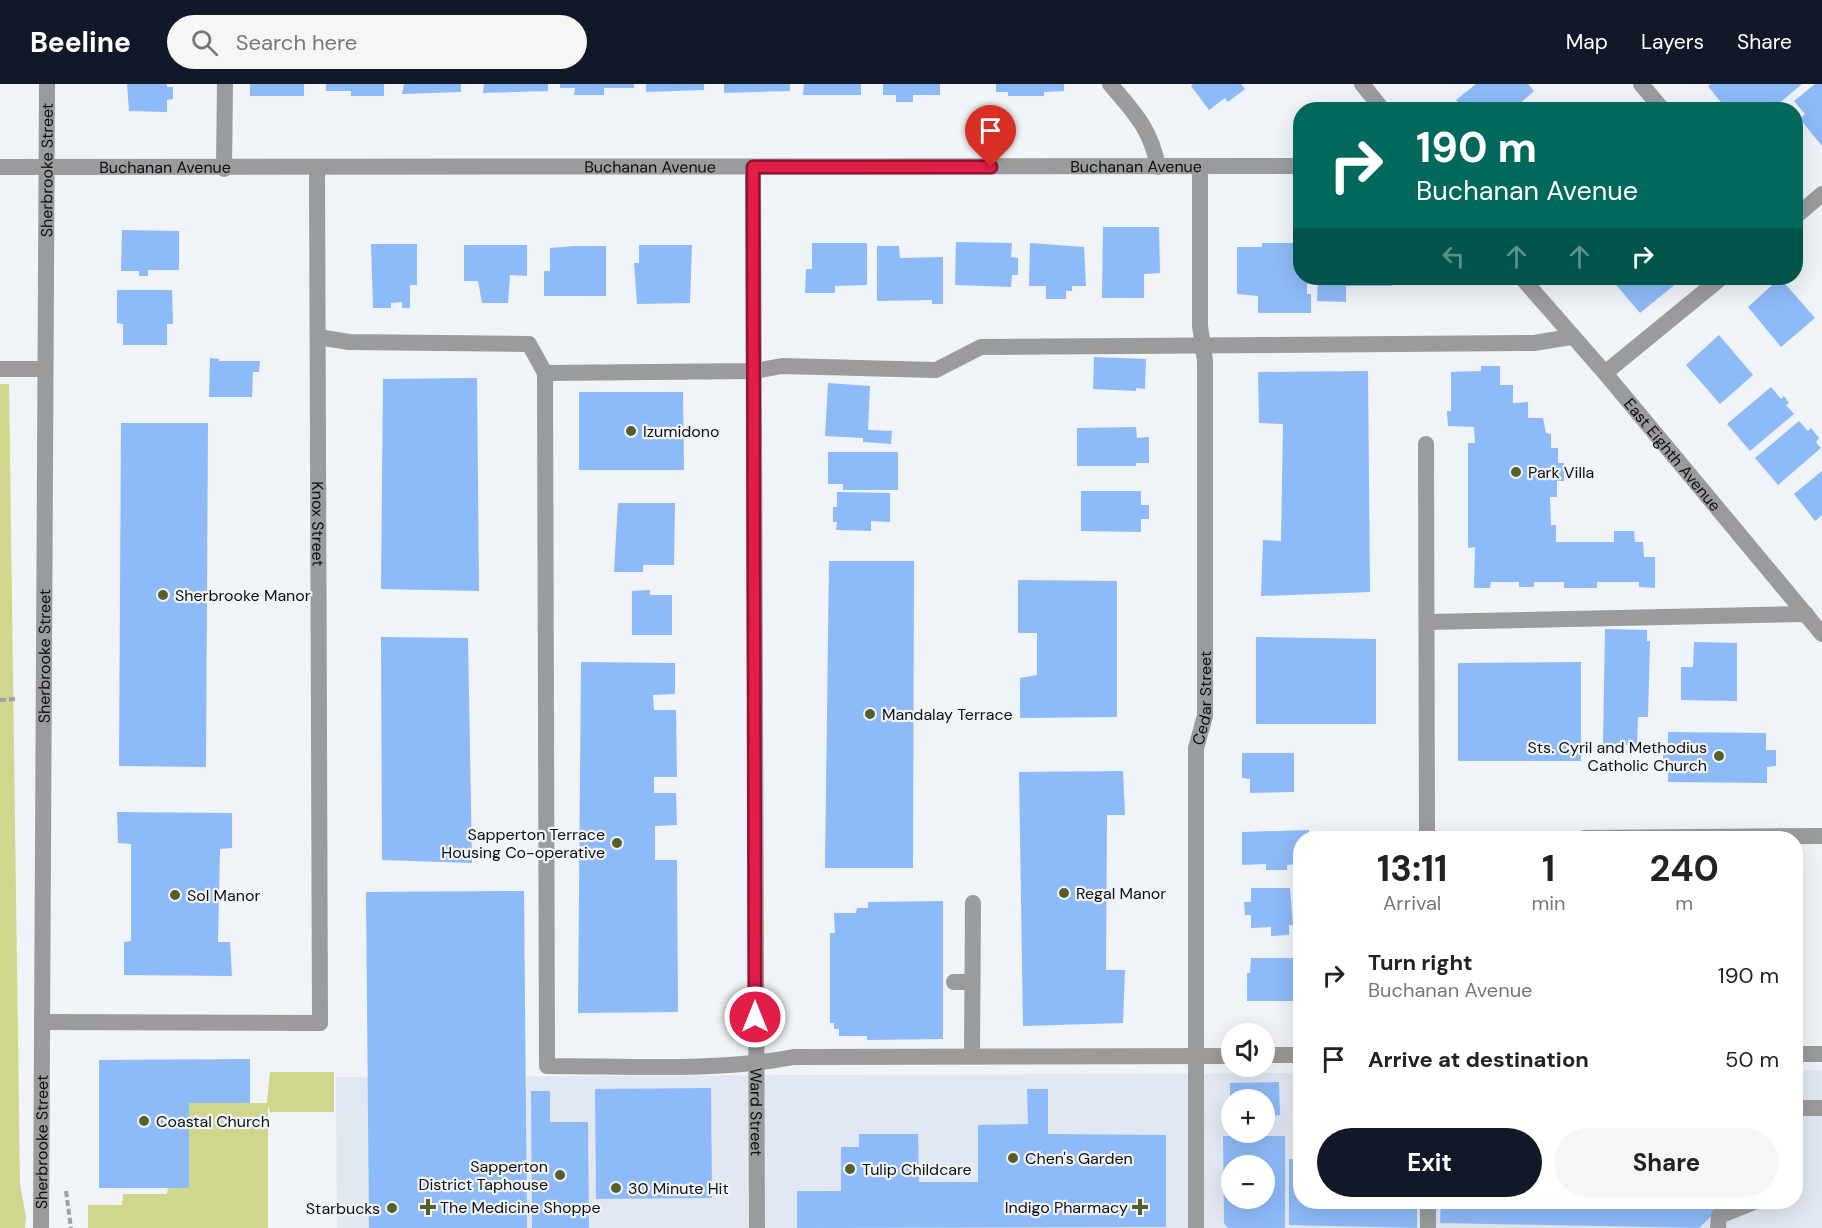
<!DOCTYPE html>
<meta charset="utf-8">
<style>
:root{--surface:#fff;--page:#f6f6f6;--text:#222;--muted:#767676;--accent:#111827}
body{margin:0;font-family:"DM Sans",sans-serif;background:var(--page);color:var(--text);height:100vh;display:flex;flex-direction:column;font-size:22px;white-space:nowrap}
*{box-sizing:border-box;margin:0}
p{font-size:20px;color:var(--muted)}
.icon{flex:none;width:33px;height:33px;fill:none;stroke:currentColor;stroke-width:2;stroke-linecap:round;stroke-linejoin:round}
.map{position:relative;flex:1;overflow:hidden}
.drawer{position:absolute;left:1293px;top:747px;width:510px;height:378px;display:flex;flex-direction:column;background:var(--surface);border-radius:24px;box-shadow:0 6px 24px #0002}
.drawer>*{flex:none}
.banner{position:absolute;left:1293px;top:18px;width:510px;height:183px;border-radius:24px;box-shadow:0 6px 24px #0002;background:#00695c;color:#fff;overflow:hidden}
.controls{position:absolute;left:1221px;top:939px;display:grid;gap:12px}
.controls a{display:grid;place-items:center;width:54px;height:54px;border-radius:50%;background:var(--surface);box-shadow:0 6px 24px #0002;font-size:30px}
.pin{position:absolute;display:grid;place-items:center;width:51px;height:51px;color:#fff;margin:-62px -26px;border-radius:50% 50% 50% 0;rotate:-45deg;box-shadow:0 0 6px #0007}
.pin .icon{rotate:45deg}
.me{position:absolute;width:66px;margin:-33px;rotate:0deg;stroke-linejoin:round;filter:drop-shadow(0 0 4px #0008)}
.turn{display:flex;align-items:center;gap:21px;height:126px;padding:0 24px;font-size:27px}
.turn .icon{width:78px;height:78px;stroke-width:2.5}
.turn b{display:block;font-size:42px;line-height:51px}
.lanes{display:flex;align-items:center;height:57px;padding:0 24px;background:#0003;justify-content:center;gap:30px;direction:ltr}
.lanes .off{opacity:.35}
.eta{display:flex;justify-content:space-evenly;align-items:center;height:102px;text-align:center}
.eta b{font-size:36px;font-weight:700;line-height:42px}
.button{display:flex;gap:12px;margin-top:auto;padding:12px 24px}
.button a{flex:1;height:69px;border-radius:36px;background:var(--accent);color:#fff;font-size:24px;font-weight:700;line-height:69px;text-align:center}
.button a+a{background:var(--page);color:var(--text)}
ul{padding:0;list-style:none}
li{display:flex;align-items:center;gap:18px;height:84px;padding:0 24px}
li div{flex:1}
li b{display:block;font-size:22px}
li em{font-style:normal}
header{display:flex;align-items:center;gap:36px;box-sizing:border-box;height:84px;padding:0 30px;background:var(--accent);color:#fff}
header strong{font-size:28px}
nav{display:flex;gap:33px;margin-inline-start:auto;font-size:21px}
.search{width:420px;height:54px;background:var(--page);display:flex;align-items:center;gap:15px;box-sizing:border-box;padding:0 21px;border-radius:33px;color:var(--muted);font-size:22px}
.map>svg:first-child{display:block}
</style>
<header>
<strong>Beeline</strong>
<div class="search"><svg class="icon" aria-label="search" viewBox="0 0 24 24"><circle cx="10" cy="10" r="6"/><path d="M15 15l6 6"/></svg>Search here</div>
<nav><a>Map</a><a>Layers</a><a>Share</a></nav>
</header>
<div class="map">
<svg width="1822" height="1144" viewBox="0 0 1822 1144">
<rect width="100%" height="100%" fill="#f0f3f7"/>
<path fill="#e1e8f2" fill-rule="evenodd" d="M1796,986H1822V1144H337L336,993L1300,989V1118H1796ZM1232,1016H1264V1048H1232ZM1232,1082H1264V1114H1232Z"/>
<g fill="#d1d68d">
<polygon points="0,300 9,300 20,1101 26,1132 25,1144 0,1144"/>
<polygon points="270,988 334,988 334,1028 270,1028 268,1022 268,1144 88,1144 88,1121 122,1121 123,1110 167,1110 168,1104 189,1104 189,1019 267,1019"/>
</g>
<g fill="#8dbaf8" fill-rule="evenodd">
<polygon points="127,0 167,0 167,3 173,3 173,15 167,16 167,28 129,27"/>
<rect x="250" y="0" width="54" height="12"/>
<polygon points="326,0 384,0 384,12 351,12 351,7 326,7"/>
<polygon points="404,0 461,0 461,8 402,10"/>
<polygon points="484,0 548,0 548,7 483,9"/>
<polygon points="560,0 634,0 634,4 604,4 604,11 574,11 575,4 560,4"/>
<polygon points="646,0 704,0 704,6 646,8"/>
<polygon points="724,0 790,0 790,7 724,9"/>
<polygon points="804,0 861,0 861,11 803,11"/>
<polygon points="883,0 940,0 940,11 913,11 913,18 896,18 896,11 883,11"/>
<polygon points="996,0 1064,0 1064,7 1044,8 1044,12 1008,12 1008,8 996,8"/>
<polygon points="1193,0 1241,0 1245,5 1228,18 1225,14 1209,26 1191,2"/>
<polygon points="1476,0 1528,0 1534,7 1512,26 1464,26 1456,16"/>
<polygon points="1711,0 1802,0 1771,26 1727,26 1708,2"/>
<polygon points="1815,0 1822,0 1822,62 1800,35 1805,30 1794,17"/>
<polygon points="1103,143 1159,143 1160,189 1144,190 1144,214 1102,214"/>
<polygon points="122,146 179,147 179,186 148,186 148,192 139,192 139,187 121,187"/>
<polygon points="956,158 1012,159 1011,173 1018,174 1018,191 1012,191 1011,203 955,201"/>
<polygon points="812,159 867,159 867,201 835,202 835,209 805,209 806,185 812,185"/>
<polygon points="1030,159 1084,163 1086,202 1072,202 1072,207 1066,207 1066,215 1046,215 1046,202 1029,202"/>
<polygon points="1262,159 1295,159 1295,162 1300,162 1300,194 1307,194 1307,210 1311,210 1311,229 1258,229 1258,212 1237,210 1237,163 1262,163"/>
<polygon points="371,160 417,160 417,201 410,201 410,224 402,224 402,218 391,219 391,224 373,224"/>
<polygon points="464,161 527,161 527,192 510,191 508,219 482,219 478,197 464,197"/>
<polygon points="639,161 692,161 690,219 637,220 634,179 639,179"/>
<polygon points="575,162 606,162 606,212 544,212 544,187 550,187 550,164"/>
<polygon points="877,162 899,162 900,174 943,173 943,220 932,220 932,216 877,217"/>
<polygon points="1318,194 1392,194 1392,202 1346,202 1346,218 1317,217"/>
<polygon points="1615,194 1683,194 1640,229 1612,196"/>
<polygon points="1780,194 1815,234 1781,263 1748,223"/>
<polygon points="117,206 172,206 173,240 167,240 167,261 123,261 123,240 117,239"/>
<polygon points="1719,251 1753,291 1720,320 1686,281"/>
<polygon points="1094,273 1146,275 1145,305 1136,304 1136,307 1093,305"/>
<polygon points="210,274 219,275 219,277 260,277 259,288 253,288 252,313 209,313"/>
<polygon points="1481,282 1500,282 1500,301 1513,301 1513,319 1528,318 1528,334 1543,334 1546,349 1551,350 1551,364 1558,364 1558,379 1564,379 1564,397 1557,397 1557,413 1550,413 1551,441 1556,441 1556,458 1614,458 1614,447 1634,447 1635,458 1643,458 1644,473 1655,473 1655,504 1639,503 1639,498 1597,498 1597,504 1564,504 1564,498 1534,498 1534,503 1519,503 1519,498 1491,498 1490,504 1474,504 1475,463 1468,464 1468,359 1475,359 1474,343 1448,342 1447,327 1451,327 1451,288 1481,287"/>
<polygon points="1368,287 1370,508 1261,512 1263,456 1281,457 1283,340 1259,339 1258,288"/>
<polygon points="477,294 479,507 381,505 383,295"/>
<polygon points="828,299 870,302 868,346 892,347 891,360 863,358 863,354 825,352"/>
<polygon points="1771,303 1781,315 1784,312 1789,319 1786,321 1794,330 1750,367 1727,340"/>
<polygon points="579,308 683,308 684,386 579,386"/>
<polygon points="1799,337 1808,347 1811,344 1819,354 1816,358 1821,364 1778,401 1755,374"/>
<polygon points="121,339 208,339 206,683 119,682"/>
<polygon points="1136,343 1137,354 1149,353 1149,379 1136,379 1136,382 1077,382 1077,344"/>
<polygon points="828,368 898,368 898,406 843,406 843,400 828,400"/>
<polygon points="1822,387 1822,431 1815,437 1794,410"/>
<polygon points="1081,407 1141,407 1141,421 1149,421 1149,435 1141,435 1141,448 1081,447"/>
<polygon points="837,408 890,409 890,438 871,437 871,447 836,446 837,438 833,438 833,423 837,423"/>
<polygon points="618,419 675,419 674,481 643,481 643,488 614,488"/>
<polygon points="829,477 914,477 913,784 825,784"/>
<polygon points="1018,496 1117,497 1117,633 1020,634 1020,594 1037,591 1037,549 1018,549"/>
<polygon points="650,506 650,511 672,511 672,551 632,551 632,507"/>
<polygon points="1605,545 1647,546 1647,557 1650,557 1648,633 1638,633 1637,661 1603,660"/>
<polygon points="381,553 468,554 472,779 382,776"/>
<polygon points="1256,553 1376,555 1376,640 1256,640"/>
<polygon points="1694,558 1737,559 1737,617 1681,616 1681,583 1693,583"/>
<polygon points="581,578 675,579 675,610 653,611 654,626 676,626 677,693 654,693 654,709 676,709 677,741 655,742 655,776 677,776 678,928 578,929"/>
<polygon points="1581,578 1581,677 1458,677 1458,579"/>
<polygon points="1668,648 1766,649 1766,666 1776,666 1776,682 1767,683 1767,699 1668,698 1668,677 1663,677 1663,666 1668,666"/>
<polygon points="1242,669 1294,669 1294,708 1250,709 1250,695 1242,694"/>
<polygon points="1123,687 1125,731 1107,731 1106,886 1125,886 1123,939 1023,942 1019,688"/>
<polygon points="117,728 232,729 232,764 220,765 218,858 230,858 232,892 124,891 124,858 131,857 131,760 118,759"/>
<polygon points="1309,746 1309,754 1300,754 1300,780 1287,781 1287,786 1266,786 1266,780 1242,781 1242,748"/>
<polygon points="1251,804 1290,804 1293,841 1289,841 1289,851 1271,852 1271,843 1251,844 1251,831 1245,831 1244,818 1251,818"/>
<polygon points="524,807 527,1144 369,1144 366,808"/>
<polygon points="943,817 943,955 867,956 867,952 839,952 839,945 834,945 834,939 830,939 830,849 835,849 834,829 856,829 857,824 868,824 868,818"/>
<polygon points="1251,874 1297,874 1297,917 1247,917 1247,889 1250,889"/>
<polygon points="250,975 250,1019 189,1019 189,1104 99,1104 99,976"/>
<polygon points="1279,998 1280,1031 1264,1032 1264,1016 1230,1016 1230,999"/>
<polygon points="711,1004 712,1114 596,1115 595,1005"/>
<polygon points="1027,1005 1048,1005 1048,1050 1166,1051 1166,1143 797,1144 797,1107 841,1107 841,1063 859,1063 859,1050 918,1050 919,1098 978,1098 978,1041 1028,1040"/>
<polygon points="531,1007 550,1007 550,1038 588,1038 589,1144 532,1144"/>
<path d="M1223,1052H1285V1144H1228L1224,1139ZM1232,1082H1264V1114H1232Z"/>
<polygon points="1289,1075 1300,1075 1300,1118 1417,1118 1417,1144 1289,1141"/>
<polygon points="1441,1118 1726,1118 1699,1144 1440,1139"/>
</g>
<g fill="none" stroke-linecap="round" stroke-linejoin="round">
<g stroke="#9ea0a3" stroke-width="4" stroke-dasharray="6 3" stroke-linecap="butt">
<polyline points="0,616 16,615"/>
<polyline points="66,1107 71,1144"/>
</g>
<g stroke="#9a9b9d" stroke-width="16">
<path d="M1110,0C1134,28 1151,45 1158,83"/>
<polyline points="1641,0 1663,26"/>
<polyline points="224,85 225,0"/>
<path d="M318,253L349,258L529,260L545,289L547,982C629,982 714,988 794,973L1232,972"/>
<polyline points="0,285 45,285"/>
<polyline points="545,289 755,287 782,282 936,286 981,263 1534,259 1571,253"/>
<polyline points="1426,360 1427,754"/>
<polyline points="1427,538 1806,530"/>
<polyline points="954,898 972,898"/>
<polyline points="42,938 320,939"/>
<polyline points="1796,970 1822,970"/>
<polyline points="972,971 973,819"/>
<polyline points="1264,971 1300,971"/>
<polyline points="1796,1024 1822,1024"/>
<polyline points="1428,1118 1428,1144"/>
<polyline points="1718,1144 1719,1132 1754,1118"/>
</g>
<g stroke="#9a9b9d" stroke-width="16">
<path id="s1" d="M0,83L1300,82"/>
<path id="s2" d="M753,83L757,1144"/>
<path id="s3" d="M317,84L320,939"/>
<polyline points="1796,132 1822,110"/>
<polyline points="1605,289 1721,194"/>
<polyline points="1584,754 1822,752"/>
<path id="s4" d="M41,1144L47,0"/>
<path id="s5" d="M1196,1144V664L1205,632V277L1200,242V84"/>
</g>
<g stroke="#9a9b9d" stroke-width="16">
<polyline points="1362,0 1383,26"/>
<path id="s6" d="M1522,194L1605,289L1822,550"/>
</g>
</g>
<g fill="none" stroke-linecap="round" stroke-linejoin="round">
<defs>
<polyline id="route" points="755,933 753,83 991,83"/>
</defs>
<use href="#route" stroke="#92132f" stroke-width="15"/>
<use href="#route" stroke="#e11d48" stroke-width="10"/>
</g>
<g fill="#5a5c2a" stroke="#f0f3f7" stroke-width="2">
<circle cx="631" cy="347" r="6"/>
<circle cx="1516" cy="388" r="6"/>
<circle cx="163" cy="511" r="6"/>
<circle cx="870" cy="630" r="6"/>
<circle cx="1719" cy="672" r="6"/>
<circle cx="617" cy="759" r="6"/>
<circle cx="1064" cy="809" r="6"/>
<circle cx="175" cy="811" r="6"/>
<circle cx="144" cy="1037" r="6"/>
<circle cx="1013" cy="1074" r="6"/>
<circle cx="850" cy="1085" r="6"/>
<circle cx="560" cy="1091" r="6"/>
<circle cx="616" cy="1104" r="6"/>
<path d="M425 1114h6v6h6v6h-6v6h-6v-6h-6v-6h6z"/>
<path d="M1137 1114h6v6h6v6h-6v6h-6v-6h-6v-6h6z"/>
<circle cx="392" cy="1124" r="6"/>
</g>
<g text-anchor="middle" stroke-width="4.5" stroke-linejoin="round" paint-order="stroke">
<g font-size="16" fill="#0d0e0f" stroke="#f0f3f7">
<text dy="6" stroke="none"><textPath href="#s1" startOffset="650">Buchanan Avenue</textPath></text>
<text dy="6" stroke="none"><textPath href="#s1" startOffset="1136">Buchanan Avenue</textPath></text>
<text dy="6" stroke="none"><textPath href="#s1" startOffset="165">Buchanan Avenue</textPath></text>
<text dy="6" stroke="none"><textPath href="#s4" startOffset="1058">Sherbrooke Street</textPath></text>
<text dy="6" stroke="none"><textPath href="#s6" startOffset="232">East Eighth Avenue</textPath></text>
<text dy="6" stroke="none"><textPath href="#s3" startOffset="356">Knox Street</textPath></text>
<text dy="6" stroke="none"><textPath href="#s4" startOffset="572">Sherbrooke Street</textPath></text>
<text dy="6" stroke="none"><textPath href="#s5" startOffset="531">Cedar Street</textPath></text>
<text dy="6" stroke="none"><textPath href="#s2" startOffset="945">Ward Street</textPath></text>
<text dy="6" stroke="none"><textPath href="#s4" startOffset="86">Sherbrooke Street</textPath></text>
</g>
<g font-size="16" fill="#0d0e0f" stroke="#f0f3f7" text-anchor="start">
<text x="643" y="353">Izumidono</text>
<text x="1528" y="394">Park Villa</text>
<text x="175" y="517">Sherbrooke Manor</text>
<text x="882" y="636">Mandalay Terrace</text>
<text x="1707" y="669" text-anchor="end">Sts. Cyril and Methodius<tspan x="1707" dy="18">Catholic Church</tspan></text>
<text x="605" y="756" text-anchor="end">Sapperton Terrace<tspan x="605" dy="18">Housing Co-operative</tspan></text>
<text x="1076" y="815">Regal Manor</text>
<text x="187" y="817">Sol Manor</text>
<text x="156" y="1043">Coastal Church</text>
<text x="1025" y="1080">Chen's Garden</text>
<text x="548" y="1088" text-anchor="end">Sapperton<tspan x="548" dy="18">District Taphouse</tspan></text>
<text x="862" y="1091">Tulip Childcare</text>
<text x="628" y="1110">30 Minute Hit</text>
<text x="440" y="1129">The Medicine Shoppe</text>
<text x="1128" y="1129" text-anchor="end">Indigo Pharmacy</text>
<text x="380" y="1130" text-anchor="end">Starbucks</text>
</g>
</g>
</svg>
<div class="controls">
<a><svg class="icon" aria-label="sound" viewBox="0 0 24 24"><path d="M4 9h4l5-4v14l-5-4H4zM17 9q2 3 0 6"/></svg></a>
<a>+</a>
<a>−</a>
</div>
<div class="pin" style="left:991px;top:83px;background:#d93025"><svg class="icon" aria-label="arrive" viewBox="0 0 24 24"><path d="M6 21V4h12l-3 4 3 4H6"/></svg></div>
<svg class="me" style="left:755px;top:933px" viewBox="-20 -20 40 40"><circle r="17" fill="#e11d48" stroke="#fff" stroke-width="3"/><path d="M0-11L8 9 0 5-8 9z" fill="#fff"/></svg>
<div class="banner">
<div class="turn"><svg class="icon" aria-label="right" viewBox="0 0 24 24"><path d="M7 20v-9h11M14 6l5 5-5 5"/></svg><div><b>190 m</b>Buchanan Avenue</div></div>
<div class="lanes"><svg class="icon off" aria-label="left" viewBox="0 0 24 24"><path d="M17 20v-9H6M10 6l-5 5 5 5"/></svg><svg class="icon off" aria-label="ahead" viewBox="0 0 24 24"><path d="M12 20V5M6 11l6-6 6 6"/></svg><svg class="icon off" aria-label="ahead" viewBox="0 0 24 24"><path d="M12 20V5M6 11l6-6 6 6"/></svg><svg class="icon" aria-label="right" viewBox="0 0 24 24"><path d="M7 20v-9h11M14 6l5 5-5 5"/></svg></div>
</div>
<section class="drawer">
<div class="eta">
<div><b>13:11</b><p>Arrival</p></div>
<div><b>1</b><p>min</p></div>
<div><b>240</b><p>m</p></div>
</div>
<ul>
<li><svg class="icon" aria-label="right" viewBox="0 0 24 24"><path d="M7 20v-9h11M14 6l5 5-5 5"/></svg><div><b>Turn right</b><p>Buchanan Avenue</p></div><em>190 m</em></li>
<li><svg class="icon" aria-label="arrive" viewBox="0 0 24 24"><path d="M6 21V4h12l-3 4 3 4H6"/></svg><div><b>Arrive at destination</b></div><em>50 m</em></li>
</ul>
<div class="button"><a>Exit</a><a>Share</a></div>
</section>
</div>
